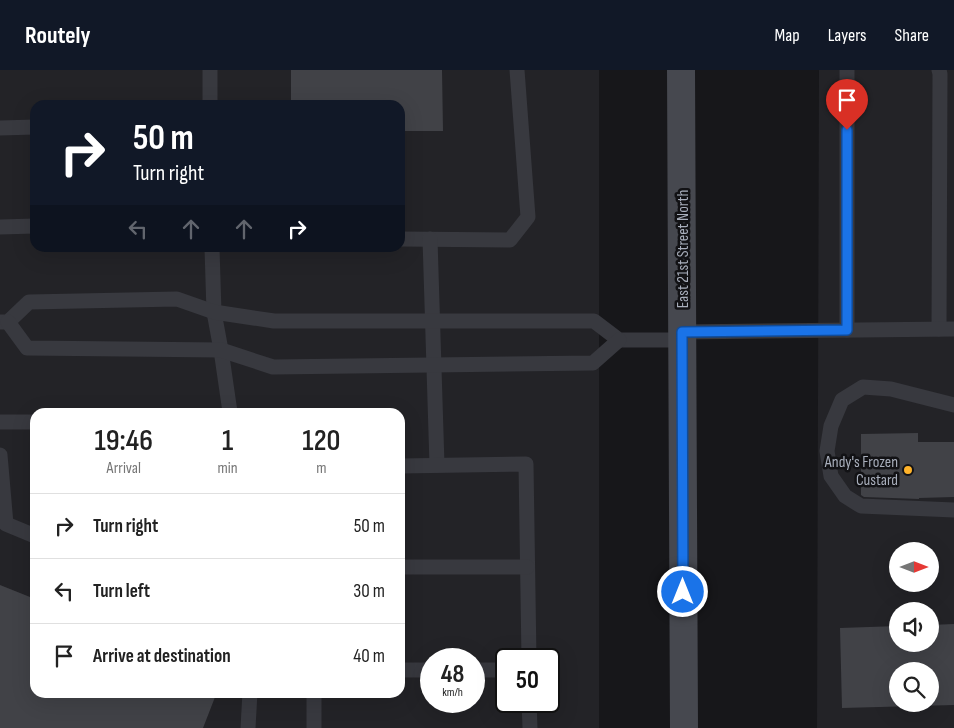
<!DOCTYPE html>
<style>
:root{--surface:#fff;--page:#f6f6f6;--text:#222;--muted:#767676;--line:#e0e0e0;--accent:#111827}
body{margin:0;font-family:"Sofia Sans Condensed",sans-serif;background:var(--page);color:var(--text);height:100vh;display:flex;flex-direction:column;font-size:19px;white-space:nowrap}
*{box-sizing:border-box;margin:0}
p{font-size:16px;color:var(--muted)}
.icon{flex:none;width:28px;height:28px;fill:none;stroke:currentColor;stroke-width:2;stroke-linecap:round;stroke-linejoin:round}
.map{position:relative;flex:1;overflow:hidden}
.sheet{position:absolute;left:30px;top:338px;width:375px;height:290px;display:flex;flex-direction:column;background:var(--surface);border-radius:15px;box-shadow:0 5px 20px #0002}
.sheet>*{flex:none}
.guide{position:absolute;left:30px;top:30px;width:375px;height:152px;border-radius:15px;box-shadow:0 5px 20px #0002;background:#111827;color:#fff;overflow:hidden}
.needle{width:32px;rotate:90deg}
.controls{position:absolute;left:889px;top:472px;display:grid;gap:10px}
.controls a{display:grid;place-items:center;width:50px;height:50px;border-radius:50%;background:var(--surface);box-shadow:0 5px 20px #0002;font-size:25px}
.speed{position:absolute;left:420px;top:578px;display:flex;gap:10px;font-size:25px;font-weight:700;text-align:center}
.speed>*{display:grid;place-content:center;width:65px;height:65px;border-radius:50%;background:var(--surface);box-shadow:0 5px 20px #0002;line-height:1}
.speed small{font-size:12px;font-weight:400}
.speed .limit{border:2px solid #111;border-radius:8px;background:#fff;color:#111}
.pin{position:absolute;display:grid;place-items:center;width:42px;height:42px;color:#fff;margin:-51px -21px;border-radius:50% 50% 50% 0;rotate:-45deg;box-shadow:0 0 5px #0007}
.pin .icon{rotate:45deg}
.me{position:absolute;width:55px;margin:-28px;rotate:0deg;stroke-linejoin:round;filter:drop-shadow(0 0 4px #0008)}
.turn{display:flex;align-items:center;gap:18px;height:105px;padding:0 20px;font-size:22px}
.turn .icon{width:65px;height:65px;stroke-width:2.5}
.turn b{display:block;font-size:35px;line-height:42px}
.lanes{display:flex;align-items:center;height:48px;padding:0 20px;background:#0003;justify-content:center;gap:25px;direction:ltr}
.lanes .off{opacity:.35}
.eta{display:flex;justify-content:space-evenly;align-items:center;height:85px;text-align:center}
.eta b{font-size:30px;font-weight:600;line-height:35px}
ul{padding:0;list-style:none}
li{display:flex;align-items:center;gap:15px;height:65px;padding:0 20px;border-top:1px solid var(--line)}
li div{flex:1}
li b{display:block;font-size:19px}
li em{font-style:normal}
header{display:flex;align-items:center;gap:30px;box-sizing:border-box;height:70px;padding:0 25px;background:var(--accent);color:#fff}
header strong{font-size:24px}
nav{display:flex;gap:28px;margin-inline-start:auto;font-size:18px}
.map>svg:first-child{display:block}
</style>
<header>
<strong>Routely</strong>
<nav><a>Map</a><a>Layers</a><a>Share</a></nav>
</header>
<div class="map">
<svg width="954" height="658" viewBox="0 0 954 658">
<rect width="100%" height="100%" fill="#17171a"/>
<g fill="#232327" fill-rule="evenodd">
<path d="M0,0H599V658H0ZM35,35H400V178H35ZM35,342H400V622H35ZM431,589H474V631H431ZM506,589H549V631H506Z"/>
<path d="M819,0H954V658H817ZM898,481H930V514H898ZM898,541H930V574H898ZM898,601H930V634H898Z"/>
</g>
<g fill="#414247" fill-rule="evenodd">
<polygon points="291,0 442,0 443,61 400,61 400,35 317,35 317,30 291,31"/>
<polygon points="918,363 918,372 954,372 954,427 919,428 919,429 864,427 861,425 861,364"/>
<polygon points="0,515 35,529 35,622 217,622 203,658 0,658"/>
<path d="M954,554V635L842,638L840,558L898,556V574H930V555ZM898,601H930V634H898Z"/>
</g>
<g fill="none" stroke-linecap="round" stroke-linejoin="round">
<g stroke="#38393f" stroke-width="15">
<polyline points="210,0 210,35"/>
<polyline points="847,0 847,260"/>
<polyline points="939,0 940,4 939,259"/>
<polyline points="0,58 35,57"/>
<polyline points="0,157 35,156"/>
<polyline points="400,169 510,170 528,147 517,0"/>
<polyline points="430,169 437,395"/>
<polyline points="212,178 214,242 221,280 230,342"/>
<polyline points="0,252 8,252 29,232 177,229 214,242 274,251 594,251 619,270 681,270"/>
<polyline points="8,252 27,278 221,280 273,297 593,293 619,270"/>
<polyline points="682,262 954,259"/>
<polyline points="954,335 891,319 863,317 842,330 831,356 827,381 831,406 845,426 861,436 954,440"/>
<polyline points="0,352 35,352"/>
<polyline points="0,385 6,454 35,466"/>
<polyline points="400,396 526,394 529,589"/>
<polyline points="400,497 527,497"/>
<polyline points="400,600 431,600"/>
<polyline points="474,600 506,600"/>
<polyline points="529,631 530,658"/>
<polyline points="248,658 250,622"/>
<polyline points="314,658 314,622"/>
</g>
<polyline stroke="#46484f" stroke-width="28" points="681,0 684,658"/>
</g>
<g fill="none" stroke-linecap="round" stroke-linejoin="round">
<defs>
<polyline id="route" points="683,522 682,262 847,260 847,60"/>
</defs>
<use href="#route" stroke="#114b97" stroke-width="12"/>
<use href="#route" stroke="#1a73e8" stroke-width="9"/>
</g>
<circle fill="#ffb32a" stroke="#121215" stroke-width="2" cx="908" cy="400" r="5"/>
<g text-anchor="middle" stroke-width="5" stroke-linejoin="round" paint-order="stroke">
<g font-size="16" fill="#a8aebb" stroke="#121215">
<text transform="translate(682 179) rotate(-90)" y="6">East 21st Street North</text>
</g>
<g font-size="16" fill="#a8aebb" stroke="#121215" text-anchor="end">
<text x="898" y="397">Andy's Frozen<tspan x="898" dy="18">Custard</tspan></text>
</g>
</g>
</svg>
<div class="controls">
<a><svg class="needle" viewBox="-14 -14 28 28"><path d="M0-13l5 13h-10z" fill="#e53935"/><path d="M0 13l5-13h-10z" fill="#767676"/></svg></a>
<a><svg class="icon" aria-label="sound" viewBox="0 0 24 24"><path d="M4 9h4l5-4v14l-5-4H4zM17 9q2 3 0 6"/></svg></a>
<a><svg class="icon" aria-label="search" viewBox="0 0 24 24"><circle cx="10" cy="10" r="6"/><path d="M15 15l6 6"/></svg></a>
</div>
<div class="speed"><div>48<small>km/h</small></div><div class="limit">50</div></div>
<div class="pin" style="left:847px;top:60px;background:#d93025"><svg class="icon" aria-label="arrive" viewBox="0 0 24 24"><path d="M6 21V4h12l-3 4 3 4H6"/></svg></div>
<svg class="me" style="left:683px;top:522px" viewBox="-20 -20 40 40"><circle r="17" fill="#1a73e8" stroke="#fff" stroke-width="3"/><path d="M0-11L8 9 0 5-8 9z" fill="#fff"/></svg>
<div class="guide">
<div class="turn"><svg class="icon" aria-label="right" viewBox="0 0 24 24"><path d="M7 20v-9h11M14 6l5 5-5 5"/></svg><div><b>50 m</b>Turn right</div></div>
<div class="lanes"><svg class="icon off" aria-label="left" viewBox="0 0 24 24"><path d="M17 20v-9H6M10 6l-5 5 5 5"/></svg><svg class="icon off" aria-label="ahead" viewBox="0 0 24 24"><path d="M12 20V5M6 11l6-6 6 6"/></svg><svg class="icon off" aria-label="ahead" viewBox="0 0 24 24"><path d="M12 20V5M6 11l6-6 6 6"/></svg><svg class="icon" aria-label="right" viewBox="0 0 24 24"><path d="M7 20v-9h11M14 6l5 5-5 5"/></svg></div>
</div>
<section class="sheet">
<div class="eta">
<div><b>19:46</b><p>Arrival</p></div>
<div><b>1</b><p>min</p></div>
<div><b>120</b><p>m</p></div>
</div>
<ul>
<li><svg class="icon" aria-label="right" viewBox="0 0 24 24"><path d="M7 20v-9h11M14 6l5 5-5 5"/></svg><div><b>Turn right</b></div><em>50 m</em></li>
<li><svg class="icon" aria-label="left" viewBox="0 0 24 24"><path d="M17 20v-9H6M10 6l-5 5 5 5"/></svg><div><b>Turn left</b></div><em>30 m</em></li>
<li><svg class="icon" aria-label="arrive" viewBox="0 0 24 24"><path d="M6 21V4h12l-3 4 3 4H6"/></svg><div><b>Arrive at destination</b></div><em>40 m</em></li>
</ul>
</section>
</div>
